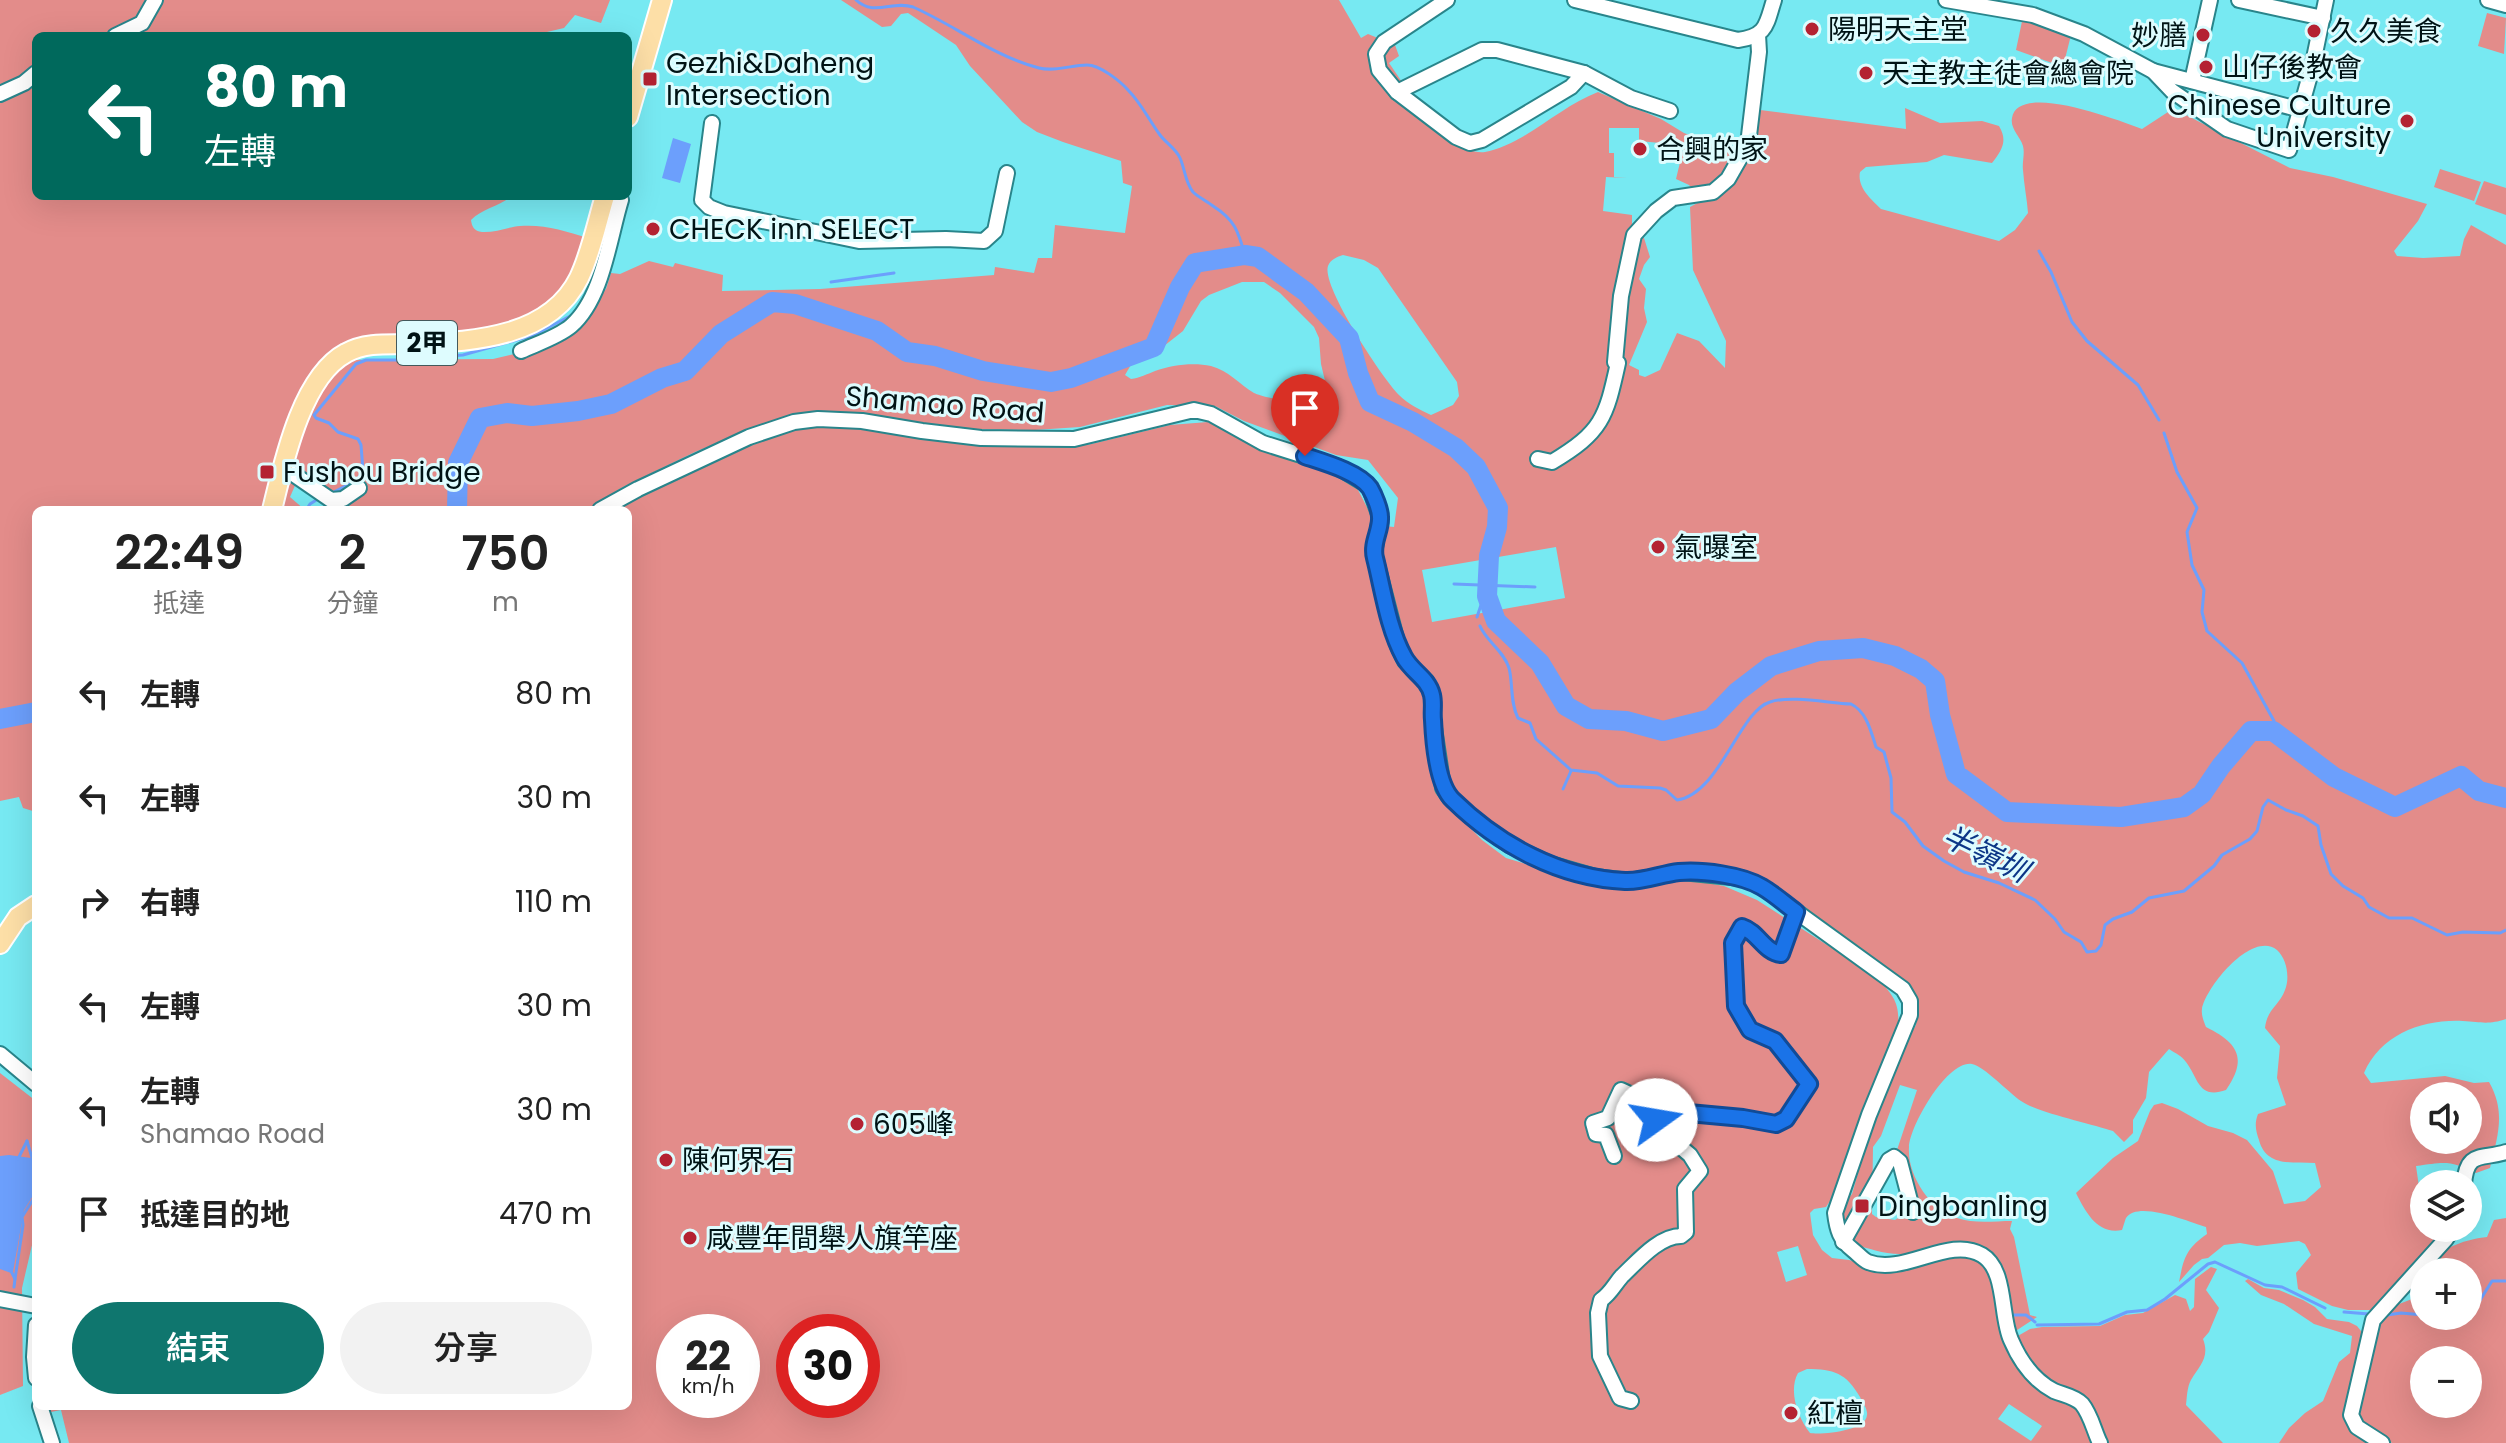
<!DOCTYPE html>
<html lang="zh-TW">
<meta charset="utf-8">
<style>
:root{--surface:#fff;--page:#f2f2f2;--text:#222;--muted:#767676;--accent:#0f766e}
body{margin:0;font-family:Poppins,"Noto Sans TC",sans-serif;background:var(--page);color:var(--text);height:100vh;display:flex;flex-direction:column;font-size:30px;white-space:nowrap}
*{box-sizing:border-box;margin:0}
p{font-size:26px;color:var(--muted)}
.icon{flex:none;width:44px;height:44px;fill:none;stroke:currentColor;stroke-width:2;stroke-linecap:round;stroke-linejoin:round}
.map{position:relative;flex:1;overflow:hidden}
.sheet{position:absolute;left:32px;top:506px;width:600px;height:904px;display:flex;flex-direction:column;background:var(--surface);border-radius:12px;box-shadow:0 8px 32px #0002}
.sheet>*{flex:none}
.hud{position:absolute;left:32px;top:32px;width:600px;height:168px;border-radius:12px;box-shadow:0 8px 32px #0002;background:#00695c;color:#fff;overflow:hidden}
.controls{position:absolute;left:2410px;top:1082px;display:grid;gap:16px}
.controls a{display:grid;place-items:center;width:72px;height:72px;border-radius:50%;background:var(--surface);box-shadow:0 8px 32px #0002;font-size:40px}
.speed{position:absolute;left:656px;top:1314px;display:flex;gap:16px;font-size:40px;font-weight:700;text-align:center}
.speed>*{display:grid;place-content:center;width:104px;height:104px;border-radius:50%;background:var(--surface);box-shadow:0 8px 32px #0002;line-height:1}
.speed small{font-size:20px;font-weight:400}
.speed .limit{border:12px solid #d22;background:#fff;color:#111}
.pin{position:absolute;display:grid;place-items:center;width:68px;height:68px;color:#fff;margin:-82px -34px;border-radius:50% 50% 50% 0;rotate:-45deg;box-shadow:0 0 8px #0007}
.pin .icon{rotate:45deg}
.me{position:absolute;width:88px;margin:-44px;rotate:77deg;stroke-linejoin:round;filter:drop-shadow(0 0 6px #0008)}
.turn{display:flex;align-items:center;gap:28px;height:168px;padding:0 40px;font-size:36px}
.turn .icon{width:104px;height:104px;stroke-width:2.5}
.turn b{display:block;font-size:56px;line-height:68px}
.eta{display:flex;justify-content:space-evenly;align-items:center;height:136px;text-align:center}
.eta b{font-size:48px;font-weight:600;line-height:56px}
.cta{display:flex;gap:16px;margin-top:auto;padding:16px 40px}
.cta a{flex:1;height:92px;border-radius:48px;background:var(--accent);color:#fff;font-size:32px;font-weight:600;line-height:92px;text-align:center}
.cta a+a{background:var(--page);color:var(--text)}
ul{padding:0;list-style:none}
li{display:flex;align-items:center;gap:24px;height:104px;padding:0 40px}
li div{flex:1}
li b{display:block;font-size:30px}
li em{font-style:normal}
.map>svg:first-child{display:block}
</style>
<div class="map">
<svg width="2506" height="1443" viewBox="0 0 2506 1443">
<rect width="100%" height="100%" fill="#77e9f2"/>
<g fill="#e38c8a" fill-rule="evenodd">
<path d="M0,0H610L601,23L575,15L564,28L530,36H36V196H512C500,206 482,209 471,220C472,227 474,231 482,232C494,233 508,227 520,226C544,224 565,231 588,238L579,273L555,302L514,325L328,359L264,510H36V812L23,808L19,797L0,801Z"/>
<path d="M841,0H1339L1361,38L1368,34L1395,45L1399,56L1389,63C1408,90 1447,156 1485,152C1497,150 1514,142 1524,136C1549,121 1572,102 1598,92L1661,119L1684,133L1713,144L1737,149L1754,155L1760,110L1906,129L1905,108L1940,123L1982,121L1999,126C2008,141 2002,150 1992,163L1944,155L1927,162L1866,167L1860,172C1857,188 1871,199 1881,209L1999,241L2015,230L2028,213C2027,199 2024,185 2023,170C2022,163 2025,153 2023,146C2020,136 2010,129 2012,118C2018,81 2120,121 2142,129L2168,112L2186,115L2290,168L2333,177L2427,204L2418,221L2394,251L2397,256L2423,258L2460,256L2464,239L2471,225L2506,245V1019C2488,1025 2481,1022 2463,1021C2423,1019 2381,1034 2364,1073L2371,1083L2445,1076L2474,1083L2489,1082C2506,1112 2498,1135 2490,1168L2476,1173C2450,1160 2445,1162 2416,1166L2419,1187L2424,1196V1228H2447L2376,1310H2348L2332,1306L2298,1289L2296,1273L2311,1255L2305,1244L2299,1241L2257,1246L2240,1243L2224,1245L2208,1258L2202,1259L2194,1265L2179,1282C2184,1257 2186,1249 2207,1234L2206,1227C2189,1222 2138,1200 2126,1218C2125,1220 2123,1228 2122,1230C2098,1235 2086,1213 2076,1193L2113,1158L2138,1141L2150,1111L2154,1105L2162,1103L2178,1109L2208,1126L2233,1133L2247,1140L2273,1171L2284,1204L2305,1201L2321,1187L2315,1163C2292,1162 2266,1167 2259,1140C2256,1131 2254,1124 2258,1114L2286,1105L2277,1078L2280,1046L2265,1028C2267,1009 2279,1006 2285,990C2290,978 2287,959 2277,950C2252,930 2206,987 2202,1009C2201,1015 2204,1022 2206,1027C2238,1043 2248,1058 2226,1090C2198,1100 2198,1077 2186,1062C2182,1056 2175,1053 2169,1049L2149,1072L2146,1098L2133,1120V1133L2124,1142L2113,1131C2092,1124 2036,1112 2021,1101C2008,1092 1985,1067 1972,1064C1947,1060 1910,1126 1909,1147C1907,1175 1930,1210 1957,1218C1974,1224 1994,1221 2012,1221L2010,1229L2014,1237L2030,1315L2037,1317L2011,1334L1991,1253C1962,1233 1934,1253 1903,1254C1886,1255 1868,1248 1852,1244L1835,1215L1852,1194L1874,1117L1897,1057L1916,1025L1917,1002L1909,986L1767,881L1736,869L1630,876L1603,875L1551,858L1499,833L1488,825L1452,788L1440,740L1437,681L1406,649L1393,593L1378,552L1384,526L1394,527L1398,498L1368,460L1336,455L1244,421L1215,406L1167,405L1080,427L1035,430L941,429L793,418L760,425L695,452L621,488L587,510H340L297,481L290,497L305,510H278L315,390L343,360L493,359L535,349L599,297L606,289L611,273L620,274L649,261L673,267L675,263L723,275L722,291L820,289L994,275L995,267L1034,273L1038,258H1052L1055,225L1125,233L1132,186L1123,183L1121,161L1063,142L1037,132L1022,122L970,66L956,45L908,13L901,14L891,26L882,27ZM1609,128H1639V141L1671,144L1683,150L1676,179L1689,185L1703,200L1690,207L1693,270L1726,341L1725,368L1699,341L1677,333L1660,370L1645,377L1639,375V370L1629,365L1647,322L1644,308L1646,289L1639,279L1644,265L1650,257L1644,238L1632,224V215L1603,211L1606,177L1627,178L1614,177V153H1609ZM1343,255L1364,260L1378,268L1457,382L1459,396L1453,405L1431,415C1420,410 1408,404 1399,395C1383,379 1321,286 1328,266C1331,259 1337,257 1343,255ZM1242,282H1264L1280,293L1314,327L1319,338L1321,364L1330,402L1327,406C1317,408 1264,398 1254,393C1239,384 1229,371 1211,366C1193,362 1172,365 1155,371C1147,374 1140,378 1131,379L1125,375L1132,363L1155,353L1183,331L1201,301L1209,295ZM1556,547L1565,598L1432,622L1422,570ZM1900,1085L1917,1090L1896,1153L1901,1216L1895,1220L1876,1217L1872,1214L1873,1147L1881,1136ZM2424,1096H2468V1140H2424Z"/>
<polygon points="2025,7 2074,23 2063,67 2016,50"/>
<polygon points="2487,13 2506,18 2504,54 2478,46"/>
<polygon points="2440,169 2481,182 2474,201 2434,187"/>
<polygon points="2484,181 2506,188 2506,215 2475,204"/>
<path d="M1208,422L1235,434L1260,450L1343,476L1357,488L1371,515V554L1393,648C1399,666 1409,676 1424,688L1437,794L1482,840L1506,858L1586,882L1680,878L1724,886L1757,900L1877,977C1894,997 1900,1002 1898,1029L1840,1186L1826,1207L1814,1209L1810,1213L1813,1235L1822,1250L1832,1258L1849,1260L1890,1271L1960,1255H1970L1989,1268L2010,1353L2078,1408L2095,1443H69L61,1410L46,1413L45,1406H628V510H615L697,466L798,428L847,425L892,434L1045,447L1087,445L1170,425ZM1798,1246L1807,1275L1786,1282L1777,1252ZM674,1332H742V1400H674ZM794,1332H862V1400H794ZM1807,1369C1834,1369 1846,1373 1860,1397C1862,1402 1868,1409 1867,1415C1866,1431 1822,1435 1810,1433C1798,1418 1788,1391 1798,1373ZM2009,1404L2042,1426L2031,1441L1998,1419Z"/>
<polygon points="0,1073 36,1101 36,1228 22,1288 23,1386 0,1395"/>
<path d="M2506,1218V1443H2392L2369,1428L2359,1416L2376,1326L2394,1306L2412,1299L2424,1284V1316H2468V1272H2432L2431,1262C2443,1247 2467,1239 2487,1237L2494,1220ZM2424,1360H2468V1404H2424Z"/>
<path d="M2211,1267L2217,1269L2206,1290L2219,1308L2209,1332L2203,1339C2210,1357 2200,1365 2191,1380C2187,1387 2187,1397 2186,1405L2223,1443H2104L2094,1416L2029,1364L2016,1337L2030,1329L2042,1327L2100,1326L2125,1315L2143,1313L2175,1295L2186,1299L2190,1311L2194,1307L2195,1279Z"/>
<polygon points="2248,1279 2264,1288 2279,1290 2303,1300 2315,1307 2327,1319 2349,1322 2357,1326 2361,1331 2361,1340 2347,1415 2375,1443 2279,1443 2289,1428 2305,1413 2323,1401 2339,1362 2350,1353 2352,1336 2314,1324 2284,1304 2261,1295 2245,1281"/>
</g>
<g fill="#6c9ffc">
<polygon points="673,138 691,144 680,183 662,178"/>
<polygon points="9,1155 31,1158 36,1170 36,1191 24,1210 13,1272 11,1273 0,1269 0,1156"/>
</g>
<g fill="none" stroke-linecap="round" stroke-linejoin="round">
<g stroke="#6c9ffc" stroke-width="3">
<path d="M856,0C874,17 893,0 913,7C956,26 993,56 1039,68C1055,72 1071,65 1087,65C1100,65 1120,81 1128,90C1141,103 1149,120 1160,135C1166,143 1176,149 1180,158C1185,169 1185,182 1193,192C1198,197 1207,201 1213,206C1235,220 1238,231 1245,255"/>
<polyline points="2039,251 2051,272 2072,322 2087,341 2138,385 2159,420"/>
<polyline points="831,282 894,273"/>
<polyline points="2164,433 2177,472 2197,508 2187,532 2192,565 2204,590 2202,612 2207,631 2242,663 2274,721 2273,731"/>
<polyline points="332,493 357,480 363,471 361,445 358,439 338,432 329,423 316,418 314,415 356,364 366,360 400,360 463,355 534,335 574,314"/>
<polyline points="306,510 310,504 321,497"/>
<polyline points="1454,584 1535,587"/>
<polyline points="1477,617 1481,605 1487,596"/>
<path d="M1480,626C1486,641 1504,651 1509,668C1513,683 1510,703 1518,718L1530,723L1536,739L1571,770L1597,773L1618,786L1660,788L1666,790L1677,800C1720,794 1739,711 1770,702C1791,695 1828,703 1851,704C1866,711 1871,731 1876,747L1884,752L1891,778L1892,812L1905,822L1923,846L1944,861L1964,872L1999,883L2035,900L2055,919L2064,932L2081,942L2087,952L2096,951L2101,945L2105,925L2113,919L2132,912L2149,898L2184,891L2214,866L2222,855L2250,839L2257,831L2263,807L2268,800L2286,810L2303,816L2318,826L2321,845L2331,874L2343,886L2363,898L2369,907L2389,918H2412L2447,935L2463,932L2500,933L2506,930"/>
<polyline points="1563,789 1571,771"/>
<polyline points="27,1141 36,1171"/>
<polyline points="18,1159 27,1141"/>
<polyline points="11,1271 15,1279 14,1287"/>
<polyline points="15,1279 23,1225 22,1217 36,1195"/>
<polyline points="2468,1308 2477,1305 2492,1281 2506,1281"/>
<polyline points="2344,1312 2369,1314"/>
<polyline points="2013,1315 2026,1315 2035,1322"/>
<polyline points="2387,1315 2401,1313 2424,1315"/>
<polyline points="2037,1325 2099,1324 2127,1312 2147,1310 2165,1299 2208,1264 2215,1262 2265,1285 2282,1287 2325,1308"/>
</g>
<g stroke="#6c9ffc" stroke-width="20">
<polyline points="457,510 458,463 480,418 507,413 532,416 578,411 611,404 662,378 685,371 721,334 772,302 795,304 877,331 907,352 935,356 983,371 1051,382 1071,378 1154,347 1180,287 1195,263 1245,255 1258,257 1306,292 1349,338 1358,373 1370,402 1413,422 1456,448 1476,467 1498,508 1497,527 1489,556 1487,596 1496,621 1540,663 1566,706 1589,719 1626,721 1663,731 1711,719 1737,692 1771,666 1819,651 1863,648 1895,656 1921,669 1935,681 1940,715 1956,774 2007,812 2121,817 2184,807 2202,794 2221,766 2251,731 2273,731 2334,777 2395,807 2461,776 2479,791 2506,798"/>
<polyline points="0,719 36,712"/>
</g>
<defs>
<g id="minor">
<polyline points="1447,0 1384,42 1376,54 1379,70 1397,92 1456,137 1470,143 1482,140 1571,87 1584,73"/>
<path d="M1575,0L1738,40C1767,36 1766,25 1774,0"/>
<polyline points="1946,0 2033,15 2084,34 2153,71 2172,91 2227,129 2289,150 2312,68 2326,0"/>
<polyline points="2239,0 2323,18"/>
<polyline points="2488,0 2506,5"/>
<polyline points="115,36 142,23 155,0"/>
<polyline points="2153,71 2301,110"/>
<polyline points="2192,81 2210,0"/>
<polyline points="1397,92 1482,50 1497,50 1584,73 1631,98 1670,111"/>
<polyline points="0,94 24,83 36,73"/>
<polyline points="712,123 702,200 709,207 724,213 859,241 946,239 984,241 995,231 1007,173"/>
<path d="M521,351C536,344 558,337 571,326C603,298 609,239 621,200L609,196"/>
<path d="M1538,459L1552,462C1602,432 1606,418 1618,363L1615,362L1621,296L1634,235L1656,211L1673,198L1713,192L1728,179L1748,144L1759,52L1758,35"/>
<polyline points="283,467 331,500 343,499 359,488"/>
<path d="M600,510L638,489L749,437L794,422L818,419L862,421L922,431L981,438L1074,439L1194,410L1211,414L1263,443L1336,466L1369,486L1380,517L1374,553L1398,646L1405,661L1426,681L1433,697V721L1443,788L1450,798L1477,822L1509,845L1550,864L1595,877L1629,881L1682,872L1741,878L1761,886L1903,989L1910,1001V1015L1869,1115L1835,1213C1837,1230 1840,1240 1853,1250C1858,1254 1863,1260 1868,1262C1904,1276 1949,1235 1982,1255C2007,1270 2000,1317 2011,1340C2020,1361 2033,1380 2054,1391C2063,1395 2074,1396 2082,1404C2091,1415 2094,1431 2100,1443"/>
<polyline points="0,1054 36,1084"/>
<polyline points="1614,1156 1606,1135 1596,1134 1593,1123 1608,1118 1621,1090 1636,1097 1648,1130 1659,1129"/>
<path d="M2464,1184C2467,1150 2481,1160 2506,1152"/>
<polyline points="1843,1242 1889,1160 1894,1157 1900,1162 1913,1212"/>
<polyline points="0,1299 36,1306"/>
<polyline points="36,1325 34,1357 36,1378"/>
<path d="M1631,1401L1620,1398L1600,1356L1598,1313L1601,1300C1611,1293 1614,1285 1622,1276C1638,1261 1659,1236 1681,1236L1686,1232L1685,1189L1700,1171L1690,1155L1659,1129L1656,1120V1110L1743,1118L1776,1124L1786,1119L1809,1084L1775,1041L1750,1030L1736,1006L1733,943L1742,927C1758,931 1764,952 1781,954L1796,912"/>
<polyline points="40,1406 52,1443"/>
<polyline points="2382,1443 2357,1427 2351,1415 2373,1320 2446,1239 2453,1228"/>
</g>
<g id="major">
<polyline points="628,117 662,0"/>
<path d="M272,510C283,465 301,377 346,353C367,341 394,345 418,344C475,341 550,337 579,278C591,253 597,222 605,196"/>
<polyline points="0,944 18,917 36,905"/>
</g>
</defs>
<use href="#minor" stroke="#29858b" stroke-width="18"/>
<use href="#major" stroke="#fff" stroke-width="22"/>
<use href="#minor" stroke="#fff" stroke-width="14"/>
<use href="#major" stroke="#fddfa7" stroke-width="18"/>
</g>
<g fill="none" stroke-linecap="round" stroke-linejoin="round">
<defs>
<path id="route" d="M1305,456C1323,462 1359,472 1370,488C1374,495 1380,509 1380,517C1381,531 1371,543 1375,558C1383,590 1388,628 1404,657C1412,672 1428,678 1432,695C1434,703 1432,712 1433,720C1434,742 1437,785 1453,800C1499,845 1560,878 1625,881C1643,882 1661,874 1679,872C1702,870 1742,875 1762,887C1774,894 1785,904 1796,912L1781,954C1764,952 1758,932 1742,927L1733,943L1736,1006L1750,1030L1775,1041L1809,1084L1786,1119L1776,1124L1743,1118L1656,1110V1120"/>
</defs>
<use href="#route" stroke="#114b97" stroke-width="20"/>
<use href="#route" stroke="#1a73e8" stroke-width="14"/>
</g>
<g fill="#b42232" stroke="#defcfe" stroke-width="3">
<circle cx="1812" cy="29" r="8"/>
<circle cx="2314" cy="31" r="8"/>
<circle cx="2203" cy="35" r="8"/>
<circle cx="2206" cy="67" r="8"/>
<circle cx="1866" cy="73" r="8"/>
<rect x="642" y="71" width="16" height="16" rx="4"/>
<circle cx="2407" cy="121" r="8"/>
<circle cx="1640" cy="149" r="8"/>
<circle cx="653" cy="229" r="8"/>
<rect x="259" y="464" width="16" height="16" rx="4"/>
<circle cx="1658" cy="547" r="8"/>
<circle cx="857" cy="1124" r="8"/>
<circle cx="666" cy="1160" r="8"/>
<rect x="1854" y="1198" width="16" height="16" rx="4"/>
<circle cx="690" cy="1238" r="8"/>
<circle cx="1791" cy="1413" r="8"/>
</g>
<g text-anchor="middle" stroke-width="6" stroke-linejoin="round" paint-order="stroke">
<rect fill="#defcfe" stroke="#43595b" stroke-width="2" x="397" y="321" width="60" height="44" rx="6"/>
<g font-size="26" font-weight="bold" fill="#001315">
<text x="427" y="352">2甲</text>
</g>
<g font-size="28" fill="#001315" stroke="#defcfe" text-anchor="start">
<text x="1828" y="39">陽明天主堂</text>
<text x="2330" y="41">久久美食</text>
<text x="2187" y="45" text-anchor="end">妙膳</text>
<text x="666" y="73">Gezhi&amp;Daheng<tspan x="666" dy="32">Intersection</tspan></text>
<text x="2222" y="77">山仔後教會</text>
<text x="1882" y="83">天主教主徒會總會院</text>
<text x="2391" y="115" text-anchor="end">Chinese Culture<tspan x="2391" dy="32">University</tspan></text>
<text x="1656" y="159">合興的家</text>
<text x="669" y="239">CHECK inn SELECT</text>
<text x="283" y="482">Fushou Bridge</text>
<text x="1674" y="557">氣曝室</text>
<text x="873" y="1134">605峰</text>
<text x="682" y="1170">陳何界石</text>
<text x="1878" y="1216">Dingbanling</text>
<text x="706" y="1248">咸豐年間舉人旗竿座</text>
<text x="1807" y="1423">紅檀</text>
</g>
<g font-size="28" fill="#001315" stroke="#defcfe">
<text transform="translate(945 404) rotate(5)" y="10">Shamao Road</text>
</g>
<g font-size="30" font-style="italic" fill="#0c3687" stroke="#defcfe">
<text transform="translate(1985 854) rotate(26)" y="10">半嶺圳</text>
</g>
</g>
</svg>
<div class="controls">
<a><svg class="icon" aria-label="sound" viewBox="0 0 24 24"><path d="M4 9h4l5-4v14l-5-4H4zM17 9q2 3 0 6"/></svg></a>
<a><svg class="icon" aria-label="layers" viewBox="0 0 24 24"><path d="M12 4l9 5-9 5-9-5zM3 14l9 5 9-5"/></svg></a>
<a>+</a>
<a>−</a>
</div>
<div class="speed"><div>22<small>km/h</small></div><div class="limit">30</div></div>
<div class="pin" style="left:1305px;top:456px;background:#d93025"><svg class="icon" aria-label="arrive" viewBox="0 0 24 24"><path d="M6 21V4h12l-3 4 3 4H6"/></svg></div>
<svg class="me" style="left:1656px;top:1120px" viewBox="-20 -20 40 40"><circle r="19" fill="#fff"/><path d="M0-13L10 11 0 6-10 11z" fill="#1a73e8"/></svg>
<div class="hud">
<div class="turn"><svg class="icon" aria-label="left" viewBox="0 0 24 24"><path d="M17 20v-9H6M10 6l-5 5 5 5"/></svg><div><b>80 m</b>左轉</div></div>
</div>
<section class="sheet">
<div class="eta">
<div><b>22:49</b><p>抵達</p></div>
<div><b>2</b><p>分鐘</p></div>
<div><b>750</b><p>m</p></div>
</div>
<ul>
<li><svg class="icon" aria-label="left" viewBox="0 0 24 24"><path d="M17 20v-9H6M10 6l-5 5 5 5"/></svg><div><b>左轉</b></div><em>80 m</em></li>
<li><svg class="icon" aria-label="left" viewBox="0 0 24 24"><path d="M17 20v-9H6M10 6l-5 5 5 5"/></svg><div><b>左轉</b></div><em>30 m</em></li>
<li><svg class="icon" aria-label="right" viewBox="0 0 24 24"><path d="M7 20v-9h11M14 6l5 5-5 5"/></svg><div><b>右轉</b></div><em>110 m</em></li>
<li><svg class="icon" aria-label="left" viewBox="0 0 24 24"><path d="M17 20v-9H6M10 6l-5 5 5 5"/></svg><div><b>左轉</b></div><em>30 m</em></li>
<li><svg class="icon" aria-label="left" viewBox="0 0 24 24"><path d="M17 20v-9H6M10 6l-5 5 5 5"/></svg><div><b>左轉</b><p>Shamao Road</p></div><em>30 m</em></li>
<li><svg class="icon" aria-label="arrive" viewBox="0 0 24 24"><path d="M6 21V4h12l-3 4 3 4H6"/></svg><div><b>抵達目的地</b></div><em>470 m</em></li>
</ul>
<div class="cta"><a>結束</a><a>分享</a></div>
</section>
</div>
